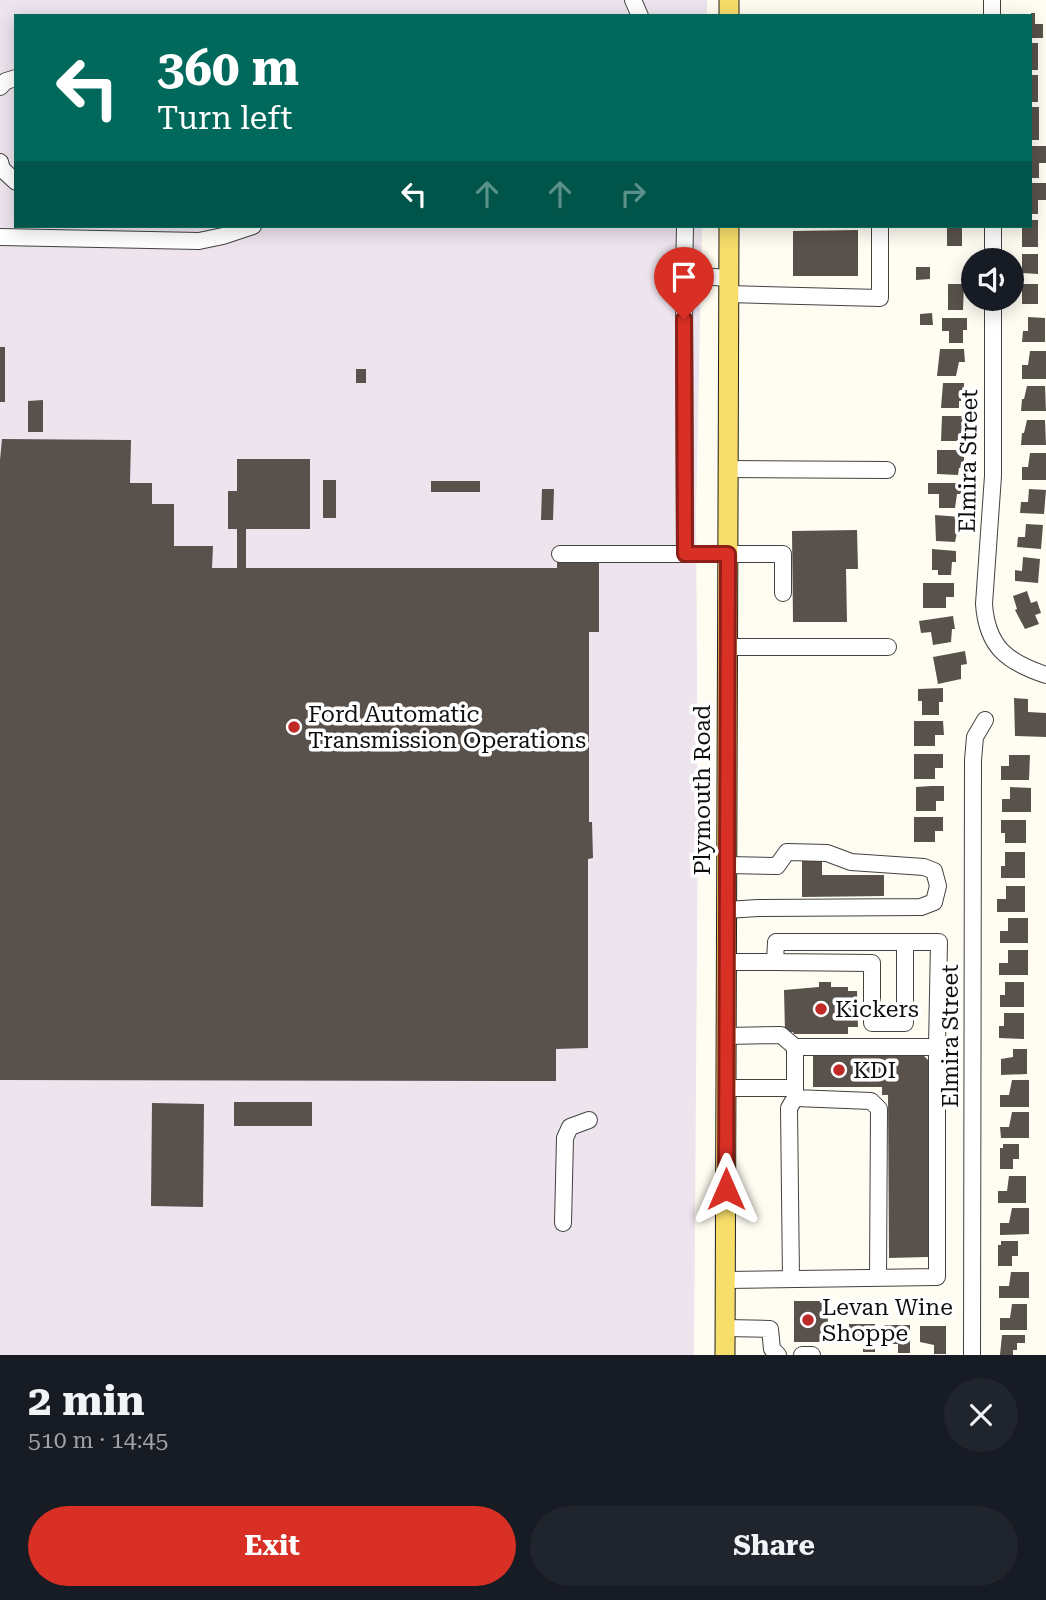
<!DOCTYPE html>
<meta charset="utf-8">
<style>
:root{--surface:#171b24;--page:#20242c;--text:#f1f3f6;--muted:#9ea1a6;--accent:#d93025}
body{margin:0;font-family:"Roboto Serif",serif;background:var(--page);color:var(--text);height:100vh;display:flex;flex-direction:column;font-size:26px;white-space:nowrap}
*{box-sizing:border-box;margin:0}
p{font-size:23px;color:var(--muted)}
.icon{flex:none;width:38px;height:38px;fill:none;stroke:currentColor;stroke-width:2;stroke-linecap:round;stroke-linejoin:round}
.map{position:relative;height:1355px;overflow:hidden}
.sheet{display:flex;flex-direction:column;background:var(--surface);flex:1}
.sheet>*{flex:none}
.hud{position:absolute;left:14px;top:14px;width:1018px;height:214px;border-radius:0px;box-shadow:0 4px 18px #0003;background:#00695c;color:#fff;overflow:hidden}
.buttons{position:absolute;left:961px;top:248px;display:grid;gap:14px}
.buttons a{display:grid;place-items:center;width:63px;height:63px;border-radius:50%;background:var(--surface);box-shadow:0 4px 18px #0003;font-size:35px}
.pin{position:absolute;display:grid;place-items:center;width:60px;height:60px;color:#fff;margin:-72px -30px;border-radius:50% 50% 50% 0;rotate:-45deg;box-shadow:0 0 7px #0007}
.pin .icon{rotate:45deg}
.me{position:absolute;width:77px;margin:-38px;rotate:0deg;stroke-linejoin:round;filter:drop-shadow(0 0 5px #0008)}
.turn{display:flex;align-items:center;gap:24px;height:147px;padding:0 28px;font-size:32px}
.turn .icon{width:91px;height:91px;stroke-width:2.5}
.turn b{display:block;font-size:49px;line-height:60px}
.lanes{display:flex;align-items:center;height:66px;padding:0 28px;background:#0003;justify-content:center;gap:35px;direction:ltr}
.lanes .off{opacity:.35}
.round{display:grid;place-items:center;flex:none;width:74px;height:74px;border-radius:37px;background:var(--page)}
.head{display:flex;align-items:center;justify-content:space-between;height:119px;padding:0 28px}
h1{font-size:42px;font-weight:700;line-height:52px}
.primary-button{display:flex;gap:14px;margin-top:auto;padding:14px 28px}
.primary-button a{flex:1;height:80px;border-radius:42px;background:var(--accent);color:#fff;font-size:28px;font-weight:700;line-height:80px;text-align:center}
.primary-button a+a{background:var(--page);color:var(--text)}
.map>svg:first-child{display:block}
</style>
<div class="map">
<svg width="1046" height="1355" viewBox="0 0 1046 1355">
<rect width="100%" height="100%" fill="#fffdf2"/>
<polygon fill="#ede4ee" points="0,0 707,0 707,16 16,16 16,226 702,226 696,512 698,815 694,1355 0,1355"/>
<g fill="#58514c">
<polygon points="1031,13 1035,13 1035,24 1043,24 1043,38 1031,38"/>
<rect x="1031" y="43" width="7" height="27"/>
<rect x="1031" y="75" width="7" height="27"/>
<rect x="1031" y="107" width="8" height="33"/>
<polygon points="1031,146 1046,146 1046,163 1039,163 1039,178 1031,178"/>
<polygon points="1031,183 1046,183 1046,200 1038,200 1038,214 1031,214"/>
<polygon points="1031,220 1038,220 1038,247 1022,247 1022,226 1031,226"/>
<rect x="947" y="226" width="15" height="20"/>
<polygon points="858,230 858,276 793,276 793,231"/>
<polygon points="1022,254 1038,254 1038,274 1022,273"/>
<polygon points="916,267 930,267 930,279 916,280"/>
<polygon points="948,284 964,284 963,310 948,310"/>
<rect x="1022" y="284" width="16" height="20"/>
<polygon points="932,313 933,325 920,325 920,314"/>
<polygon points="1028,317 1045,318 1045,342 1022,342 1023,331 1028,331"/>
<polygon points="942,318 967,318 967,330 963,330 963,343 949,343 949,331 942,331"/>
<rect x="0" y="347" width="5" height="55"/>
<polygon points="940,349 964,349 965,362 959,362 956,376 937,376"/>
<polygon points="1030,351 1046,351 1046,379 1022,379 1022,365 1028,365"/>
<rect x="356" y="369" width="10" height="14"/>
<polygon points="943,383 964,383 964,395 961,395 961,401 959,401 959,408 941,408"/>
<polygon points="1027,386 1045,386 1046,411 1021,411 1022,399 1024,399"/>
<polygon points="43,400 43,432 28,432 28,401"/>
<polygon points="942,416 963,416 963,428 961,434 959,434 959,441 941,441"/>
<polygon points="1027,420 1045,420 1046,445 1021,445 1022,433 1024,433"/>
<polygon points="2,439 131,440 130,483 152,483 152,504 174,504 174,546 213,546 212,568 237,568 237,529 228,529 228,491 237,491 237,459 310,459 310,529 246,529 246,568 557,568 557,560 599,560 599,632 589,632 589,822 592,822 593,858 588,859 588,1048 556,1049 556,1081 0,1080 0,460"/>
<polygon points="937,450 964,450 964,462 961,462 961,468 959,468 958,475 937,474"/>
<polygon points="1030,453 1046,453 1046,480 1022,480 1022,467 1028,467"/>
<rect x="323" y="480" width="13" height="38"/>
<rect x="431" y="481" width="49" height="11"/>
<polygon points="928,483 962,483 962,494 957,494 955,508 939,508 939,494 928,494"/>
<polygon points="542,489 554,489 553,520 541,520"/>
<polygon points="1029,489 1046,490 1044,514 1020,513 1021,502 1028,502"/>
<polygon points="935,515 961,517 960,529 958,528 955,542 936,541"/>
<polygon points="1026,524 1043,525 1041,549 1017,547 1018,537 1025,537"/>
<polygon points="857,530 858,569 846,569 847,622 793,622 792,531"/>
<polygon points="932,549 956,551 956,562 952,562 951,575 938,575 938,570 932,570"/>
<polygon points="1023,557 1040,559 1038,583 1015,581 1015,570 1022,571"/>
<polygon points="923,583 954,583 954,597 946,597 946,608 923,608"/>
<polygon points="1027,591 1031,603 1037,601 1041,613 1035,615 1039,624 1025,629 1015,610 1017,609 1013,596"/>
<polygon points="953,616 955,629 952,629 951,642 933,645 931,632 921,633 919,621"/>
<polygon points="965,651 967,664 961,665 961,679 938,684 933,657"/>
<polygon points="943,688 943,702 939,702 939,715 922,715 922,701 918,701 918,689"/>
<polygon points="1014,698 1028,699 1028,712 1046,713 1046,737 1015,736"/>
<polygon points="914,721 943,721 944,735 935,735 935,746 914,746"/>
<polygon points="914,754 943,754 943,768 935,768 935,779 914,779"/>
<polygon points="1009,755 1030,755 1029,780 1001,780 1001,766 1009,766"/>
<polygon points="931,786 944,786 944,801 936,801 936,811 916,811 916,787"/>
<polygon points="1010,787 1031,788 1031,812 1002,812 1002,799 1010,799"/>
<polygon points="914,817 943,817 943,831 935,831 935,842 914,842"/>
<polygon points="1001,820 1026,820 1026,843 1005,843 1005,833 1001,833"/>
<polygon points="1005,852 1025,852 1025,878 1001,878 1001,866 1005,866"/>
<polygon points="802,855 822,855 822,875 884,875 884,896 802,897"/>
<polygon points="1006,886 1025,886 1025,912 997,912 997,899 1006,899"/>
<polygon points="1008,918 1028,918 1028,943 1000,943 1000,931 1008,931"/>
<polygon points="1008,950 1028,950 1028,975 999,975 999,963 1008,963"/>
<polygon points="819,982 831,982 831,987 848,987 848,991 857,991 858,1027 848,1027 848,1034 794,1034 793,1032 785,1032 784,990 819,987"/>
<polygon points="1005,982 1024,982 1024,1007 1000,1007 1000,995 1005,995"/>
<polygon points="1004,1013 1024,1013 1024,1039 999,1038 999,1026 1004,1026"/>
<polygon points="1013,1049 1027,1049 1027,1074 1001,1075 1001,1059 1013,1057"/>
<polygon points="813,1052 920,1052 928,1060 928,1257 889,1258 888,1095 882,1095 882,1087 813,1087"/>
<polygon points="1012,1080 1029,1080 1029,1107 1000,1107 1000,1095 1009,1095"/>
<rect x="234" y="1102" width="78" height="24"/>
<polygon points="152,1103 204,1104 203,1207 151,1206"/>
<polygon points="1012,1112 1029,1112 1029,1138 1001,1138 1000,1127 1009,1127"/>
<polygon points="1003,1144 1019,1144 1019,1159 1013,1159 1013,1169 1000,1169 1000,1148 1003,1148"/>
<polygon points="1009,1176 1026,1176 1026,1203 998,1203 998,1191 1007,1191"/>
<polygon points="1012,1208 1029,1208 1029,1234 1000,1235 1000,1223 1009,1223"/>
<polygon points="1001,1241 1018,1241 1018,1256 1012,1256 1012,1266 998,1266 998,1245 1001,1245"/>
<polygon points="1011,1272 1029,1272 1029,1298 999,1298 999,1286 1009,1286"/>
<rect x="794" y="1301" width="34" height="41"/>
<polygon points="1012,1304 1027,1304 1027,1330 1000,1330 1000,1318 1010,1318"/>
<polygon points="849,1324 875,1324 875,1352 863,1352 863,1343 857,1343 857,1340 849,1340"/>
<polygon points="884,1325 910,1325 910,1353 898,1353 898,1344 892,1344 892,1341 884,1341"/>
<polygon points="920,1326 946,1326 946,1354 934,1354 934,1345 920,1342"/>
<polygon points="1002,1335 1025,1335 1025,1343 1017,1343 1017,1350 1013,1350 1013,1355 1000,1355"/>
</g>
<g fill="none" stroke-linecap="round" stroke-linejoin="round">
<defs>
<g id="minor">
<polyline points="633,0 640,16"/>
<polyline points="992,0 992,16"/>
<polyline points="0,87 6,81 16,78"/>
<polyline points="0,162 2,169 16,182"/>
<polyline points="993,226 993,261"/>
<polyline points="0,237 199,241 223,236 253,226"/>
<polyline points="684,275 685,226"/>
<polyline points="728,294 880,298 880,226"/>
<path d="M993,299V476L984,604C987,647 1007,662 1046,675"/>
<polyline points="728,469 887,470"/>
<polyline points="560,554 783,554 783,593"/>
<polyline points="685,554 684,275 729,278"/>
<polyline points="727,647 888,647"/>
<polyline points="726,910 758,908 921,907 934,902 938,886 934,871 924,867 851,862 827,853 787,852 777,866 727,865"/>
<polyline points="905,942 905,1023 872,1023 872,963 775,962 776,942 939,942 937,1047"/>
<polyline points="726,962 775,962"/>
<polyline points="726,1036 781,1035 795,1047"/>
<polyline points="726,1088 795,1088"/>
<polyline points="563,1223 565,1138 570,1127 589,1120"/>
<polyline points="791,1279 789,1108 795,1098"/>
<polyline points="726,1280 937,1277 937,1047 795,1047 795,1098 871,1101 879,1109 878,1278"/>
<polyline points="726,1328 770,1329 772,1349 778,1355"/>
<polyline points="802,1355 812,1355"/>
<polyline points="972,1355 973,760 975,737 985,720"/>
</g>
<g id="major">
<polyline points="729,16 729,0"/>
<polyline points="725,1355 729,226"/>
</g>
</defs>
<use href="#minor" stroke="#424242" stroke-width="18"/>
<use href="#major" stroke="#202020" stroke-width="21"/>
<use href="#minor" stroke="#fff" stroke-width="16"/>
<use href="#major" stroke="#f7dd6a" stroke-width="19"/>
</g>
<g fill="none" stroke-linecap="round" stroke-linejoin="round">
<defs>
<polyline id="route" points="684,319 685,554 728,554 726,1189"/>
</defs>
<use href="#route" stroke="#8d1f18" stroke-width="18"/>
<use href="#route" stroke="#d93025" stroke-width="12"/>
</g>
<g fill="#bf2a28" stroke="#fff" stroke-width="2.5">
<circle cx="294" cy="727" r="7"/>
<circle cx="821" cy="1009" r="7"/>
<circle cx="839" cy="1070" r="7"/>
<circle cx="808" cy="1320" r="7"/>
</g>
<g text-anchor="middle" stroke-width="7" stroke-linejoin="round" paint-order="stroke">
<g font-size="23" fill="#0f0f0f" stroke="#fff">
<text transform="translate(968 461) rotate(-89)" y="8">Elmira Street</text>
<text transform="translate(702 790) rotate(-90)" y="8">Plymouth Road</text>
<text transform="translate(950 1036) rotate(-90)" y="8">Elmira Street</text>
</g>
<g font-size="23" fill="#0f0f0f" stroke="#fff" text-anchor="start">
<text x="308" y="722">Ford Automatic<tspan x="308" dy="26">Transmission Operations</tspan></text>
<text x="835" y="1017">Kickers</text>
<text x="853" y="1078">KDI</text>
<text x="822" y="1315">Levan Wine<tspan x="822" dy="26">Shoppe</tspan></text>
</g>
</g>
</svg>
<div class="buttons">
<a><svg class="icon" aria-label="sound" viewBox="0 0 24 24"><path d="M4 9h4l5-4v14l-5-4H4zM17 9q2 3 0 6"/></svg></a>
</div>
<div class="pin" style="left:684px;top:319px;background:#d93025"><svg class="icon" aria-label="arrive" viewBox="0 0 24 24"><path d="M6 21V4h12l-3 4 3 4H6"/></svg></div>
<svg class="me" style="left:726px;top:1189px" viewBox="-20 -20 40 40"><path d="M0-17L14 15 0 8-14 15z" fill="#d93025" stroke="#fff" stroke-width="4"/></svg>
<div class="hud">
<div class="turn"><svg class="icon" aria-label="left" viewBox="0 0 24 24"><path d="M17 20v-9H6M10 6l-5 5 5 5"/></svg><div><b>360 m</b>Turn left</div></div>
<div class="lanes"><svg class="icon" aria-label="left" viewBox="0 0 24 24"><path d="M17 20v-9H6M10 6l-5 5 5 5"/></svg><svg class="icon off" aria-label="ahead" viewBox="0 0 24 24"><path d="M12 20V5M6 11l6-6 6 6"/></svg><svg class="icon off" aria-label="ahead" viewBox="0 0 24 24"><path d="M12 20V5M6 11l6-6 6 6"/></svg><svg class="icon off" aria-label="right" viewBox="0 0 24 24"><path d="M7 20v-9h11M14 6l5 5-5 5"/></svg></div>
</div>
</div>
<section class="sheet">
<div class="head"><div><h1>2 min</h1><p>510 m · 14:45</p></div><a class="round"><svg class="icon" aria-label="close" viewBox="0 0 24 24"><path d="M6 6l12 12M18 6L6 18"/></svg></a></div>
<div class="primary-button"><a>Exit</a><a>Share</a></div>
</section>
